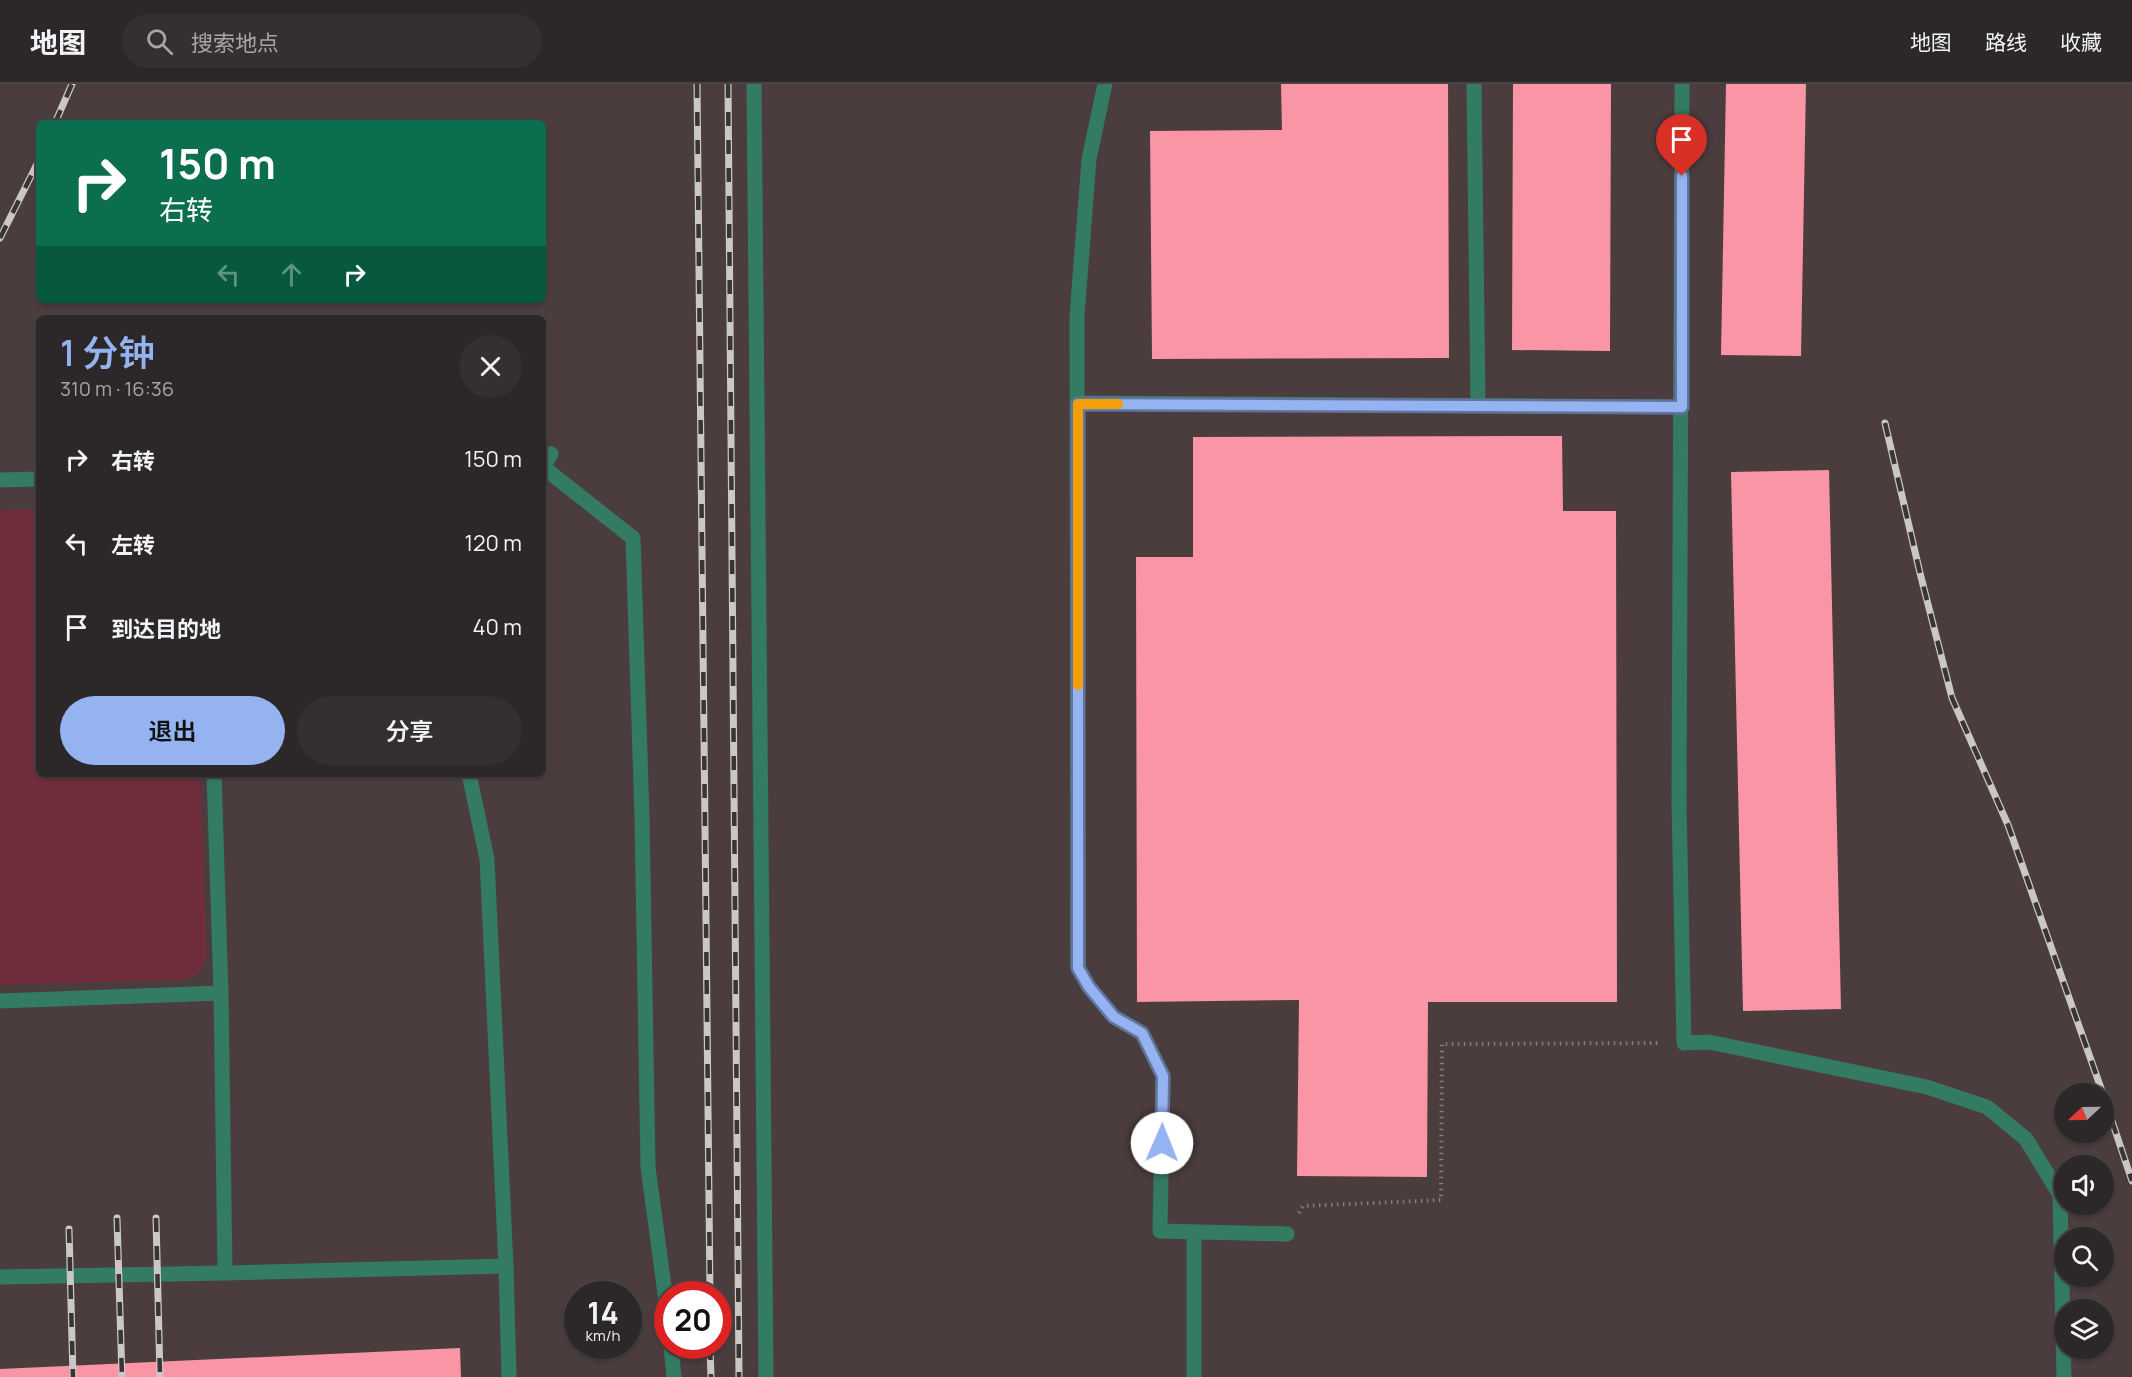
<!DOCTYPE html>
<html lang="zh">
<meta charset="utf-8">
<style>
:root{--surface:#2c2728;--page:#342f30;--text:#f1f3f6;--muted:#a6a5a8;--line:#484445;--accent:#95b2f1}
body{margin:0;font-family:Manrope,"Noto Sans SC",sans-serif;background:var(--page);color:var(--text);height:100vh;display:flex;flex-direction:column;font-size:22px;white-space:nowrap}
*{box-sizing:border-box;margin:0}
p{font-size:20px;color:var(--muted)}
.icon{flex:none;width:33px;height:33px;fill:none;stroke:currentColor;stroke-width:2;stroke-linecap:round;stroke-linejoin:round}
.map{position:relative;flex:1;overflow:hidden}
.sheet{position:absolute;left:36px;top:231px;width:510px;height:462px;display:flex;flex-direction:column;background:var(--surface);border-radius:9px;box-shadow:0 2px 4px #0004,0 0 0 2px var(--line)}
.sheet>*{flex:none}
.hud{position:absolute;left:36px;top:36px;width:510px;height:183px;border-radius:9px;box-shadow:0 2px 4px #0004,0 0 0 2px var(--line);background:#0b6e4f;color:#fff;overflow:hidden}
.needle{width:39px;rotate:248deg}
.controls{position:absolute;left:2054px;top:999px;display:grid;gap:12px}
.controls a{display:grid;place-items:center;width:60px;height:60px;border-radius:50%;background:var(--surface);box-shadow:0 2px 4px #0004,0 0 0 2px var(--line);font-size:30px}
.speed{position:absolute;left:564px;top:1197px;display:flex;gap:12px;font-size:30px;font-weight:700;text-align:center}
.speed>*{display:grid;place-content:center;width:78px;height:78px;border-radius:50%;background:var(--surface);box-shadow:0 2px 4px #0004,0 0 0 2px var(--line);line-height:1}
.speed small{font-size:15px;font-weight:400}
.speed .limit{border:9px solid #d22;background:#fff;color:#111}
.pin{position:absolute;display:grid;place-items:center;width:51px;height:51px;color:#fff;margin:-62px -26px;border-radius:50% 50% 50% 0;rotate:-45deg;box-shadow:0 0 6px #0007}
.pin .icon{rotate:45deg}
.me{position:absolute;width:66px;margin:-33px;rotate:1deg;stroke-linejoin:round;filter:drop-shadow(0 0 4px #0008)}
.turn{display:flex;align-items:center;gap:21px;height:126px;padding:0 24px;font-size:27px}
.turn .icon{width:78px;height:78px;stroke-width:2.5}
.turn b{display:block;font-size:42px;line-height:51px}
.lanes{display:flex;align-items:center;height:57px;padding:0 24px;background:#0003;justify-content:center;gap:30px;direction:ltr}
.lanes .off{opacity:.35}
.round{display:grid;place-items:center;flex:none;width:63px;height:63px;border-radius:32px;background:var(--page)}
.summary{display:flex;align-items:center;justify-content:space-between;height:102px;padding:0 24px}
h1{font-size:36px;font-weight:600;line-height:45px;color:var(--accent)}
.primary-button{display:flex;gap:12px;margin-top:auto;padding:12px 24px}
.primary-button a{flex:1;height:69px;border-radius:36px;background:var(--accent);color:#111;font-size:24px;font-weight:600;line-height:69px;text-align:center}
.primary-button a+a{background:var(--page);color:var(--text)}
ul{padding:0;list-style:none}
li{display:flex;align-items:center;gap:18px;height:84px;padding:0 24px}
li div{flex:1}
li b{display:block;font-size:22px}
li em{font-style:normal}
header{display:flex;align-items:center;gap:36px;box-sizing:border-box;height:84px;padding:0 30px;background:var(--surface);border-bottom:2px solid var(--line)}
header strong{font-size:28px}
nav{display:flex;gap:33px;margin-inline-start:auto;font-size:21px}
.search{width:420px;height:54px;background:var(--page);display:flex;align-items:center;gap:15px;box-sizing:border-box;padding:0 21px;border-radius:33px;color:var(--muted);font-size:22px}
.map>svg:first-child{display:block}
</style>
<header>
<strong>地图</strong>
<div class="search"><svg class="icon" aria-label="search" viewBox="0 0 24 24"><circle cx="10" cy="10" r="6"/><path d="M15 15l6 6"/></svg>搜索地点</div>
<nav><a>地图</a><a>路线</a><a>收藏</a></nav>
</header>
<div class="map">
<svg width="2132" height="1293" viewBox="0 0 2132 1293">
<rect width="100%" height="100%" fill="#3b3435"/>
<path fill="#4b3c3e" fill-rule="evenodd" d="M0,0H2132V1293H0ZM39,39H543V216H39ZM39,234H543V690H39ZM2064,1010H2103V1048H2064ZM2064,1082H2103V1120H2064ZM2064,1154H2103V1192H2064ZM578,1210H628V1262H578ZM668,1210H718V1262H668ZM2064,1226H2103V1264H2064Z"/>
<polygon fill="#702e3c" points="39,425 39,690 200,690 207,875 198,890 183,896 0,901 0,426"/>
<g fill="#f995a5">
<polygon points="1281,0 1448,0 1449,274 1152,275 1150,47 1282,46"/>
<polygon points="1513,0 1611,0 1610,267 1512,266"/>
<polygon points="1726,0 1806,0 1801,272 1721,271"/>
<polygon points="1562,352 1563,427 1616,427 1617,918 1428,918 1427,1093 1297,1092 1299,916 1137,918 1136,473 1193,473 1193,353"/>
<polygon points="1829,386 1841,925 1743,927 1731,388"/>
<polygon points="460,1264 461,1293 0,1293 0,1285"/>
</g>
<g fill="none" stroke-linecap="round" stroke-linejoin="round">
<polyline stroke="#847e7f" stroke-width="4" stroke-dasharray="1.5 4.5" stroke-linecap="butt" points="1299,1129 1303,1122 1441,1116 1442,960 1660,959"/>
<g stroke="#347b63" stroke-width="15">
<polyline points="754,0 766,1293"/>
<polyline points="1105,0 1089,75 1077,232 1078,883 1089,903 1114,933 1142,949 1163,992 1160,1147 1287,1150"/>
<polyline points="1474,0 1478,320"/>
<polyline points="1682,0 1679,718 1684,959 1709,958 1927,1003 1987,1023 2026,1055 2060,1111 2064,1293"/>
<polyline points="1078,319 1682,323"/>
<polyline points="543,383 633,454 642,732 648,1083 668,1232"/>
<polyline points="543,383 551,370"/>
<polyline points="0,396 39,395"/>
<polyline points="214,690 221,909 225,1189 506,1182"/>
<polyline points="469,690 487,775 506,1182 509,1293"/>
<polyline points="0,917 221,909"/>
<polyline points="1194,1149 1194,1293"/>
<polyline points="0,1193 225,1189"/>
<polyline points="671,1262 674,1293"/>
</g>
<defs>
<g id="rail">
<polyline points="697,0 710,1210"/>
<polyline points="728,0 739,1293"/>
<polyline points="55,39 72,0"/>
<polyline points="0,154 39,76"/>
<polyline points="1885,339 1920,489 1952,614 2008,741 2103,1010"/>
<polyline points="2103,1010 2132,1097"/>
<polyline points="117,1134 122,1293"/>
<polyline points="156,1134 160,1293"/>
<polyline points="69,1145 73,1293"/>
<polyline points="710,1262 711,1293"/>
</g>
</defs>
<use href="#rail" stroke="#cbc7c7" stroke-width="7"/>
<use href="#rail" stroke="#3b3435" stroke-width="4.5" stroke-dasharray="14" stroke-linecap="butt"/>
</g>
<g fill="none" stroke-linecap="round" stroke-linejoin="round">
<defs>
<polyline id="route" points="1162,1059 1163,992 1142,949 1114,933 1089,903 1078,884 1078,320 1682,323 1682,92"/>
</defs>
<use href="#route" stroke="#61749d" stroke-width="15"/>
<use href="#route" stroke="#95b2f1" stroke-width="10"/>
<polyline stroke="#f59e0b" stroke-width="10" points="1078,601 1078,320 1118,320"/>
</g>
</svg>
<div class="controls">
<a><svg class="needle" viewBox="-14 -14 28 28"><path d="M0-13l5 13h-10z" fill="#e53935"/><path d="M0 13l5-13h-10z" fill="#a6a5a8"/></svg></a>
<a><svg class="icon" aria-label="sound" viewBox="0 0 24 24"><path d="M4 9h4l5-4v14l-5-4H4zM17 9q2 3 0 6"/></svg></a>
<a><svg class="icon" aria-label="search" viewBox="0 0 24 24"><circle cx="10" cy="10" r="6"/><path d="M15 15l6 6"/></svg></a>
<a><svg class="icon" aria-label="layers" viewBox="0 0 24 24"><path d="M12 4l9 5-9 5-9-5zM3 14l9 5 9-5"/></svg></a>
</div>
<div class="speed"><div>14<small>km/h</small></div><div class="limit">20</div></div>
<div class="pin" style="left:1682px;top:92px;background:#d93025"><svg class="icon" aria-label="arrive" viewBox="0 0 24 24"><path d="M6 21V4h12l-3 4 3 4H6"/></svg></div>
<svg class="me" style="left:1162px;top:1059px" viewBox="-20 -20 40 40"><circle r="19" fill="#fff"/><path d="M0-13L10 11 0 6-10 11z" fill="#95b2f1"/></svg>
<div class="hud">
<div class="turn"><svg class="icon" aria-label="right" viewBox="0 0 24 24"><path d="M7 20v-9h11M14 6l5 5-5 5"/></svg><div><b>150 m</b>右转</div></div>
<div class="lanes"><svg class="icon off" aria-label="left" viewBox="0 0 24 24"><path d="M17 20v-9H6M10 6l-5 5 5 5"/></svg><svg class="icon off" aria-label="ahead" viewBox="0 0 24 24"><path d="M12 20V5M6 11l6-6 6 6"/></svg><svg class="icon" aria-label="right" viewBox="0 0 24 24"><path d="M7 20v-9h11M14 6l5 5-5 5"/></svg></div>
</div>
<section class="sheet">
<div class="summary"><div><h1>1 分钟</h1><p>310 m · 16:36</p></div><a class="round"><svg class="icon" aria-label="close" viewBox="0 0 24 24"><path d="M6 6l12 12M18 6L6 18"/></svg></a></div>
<ul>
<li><svg class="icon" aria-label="right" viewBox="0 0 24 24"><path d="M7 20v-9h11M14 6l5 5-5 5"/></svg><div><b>右转</b></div><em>150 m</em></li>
<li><svg class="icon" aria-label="left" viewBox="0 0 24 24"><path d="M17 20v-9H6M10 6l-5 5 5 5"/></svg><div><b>左转</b></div><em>120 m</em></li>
<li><svg class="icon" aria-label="arrive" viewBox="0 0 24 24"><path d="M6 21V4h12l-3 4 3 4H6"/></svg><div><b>到达目的地</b></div><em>40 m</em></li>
</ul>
<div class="primary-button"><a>退出</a><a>分享</a></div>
</section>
</div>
